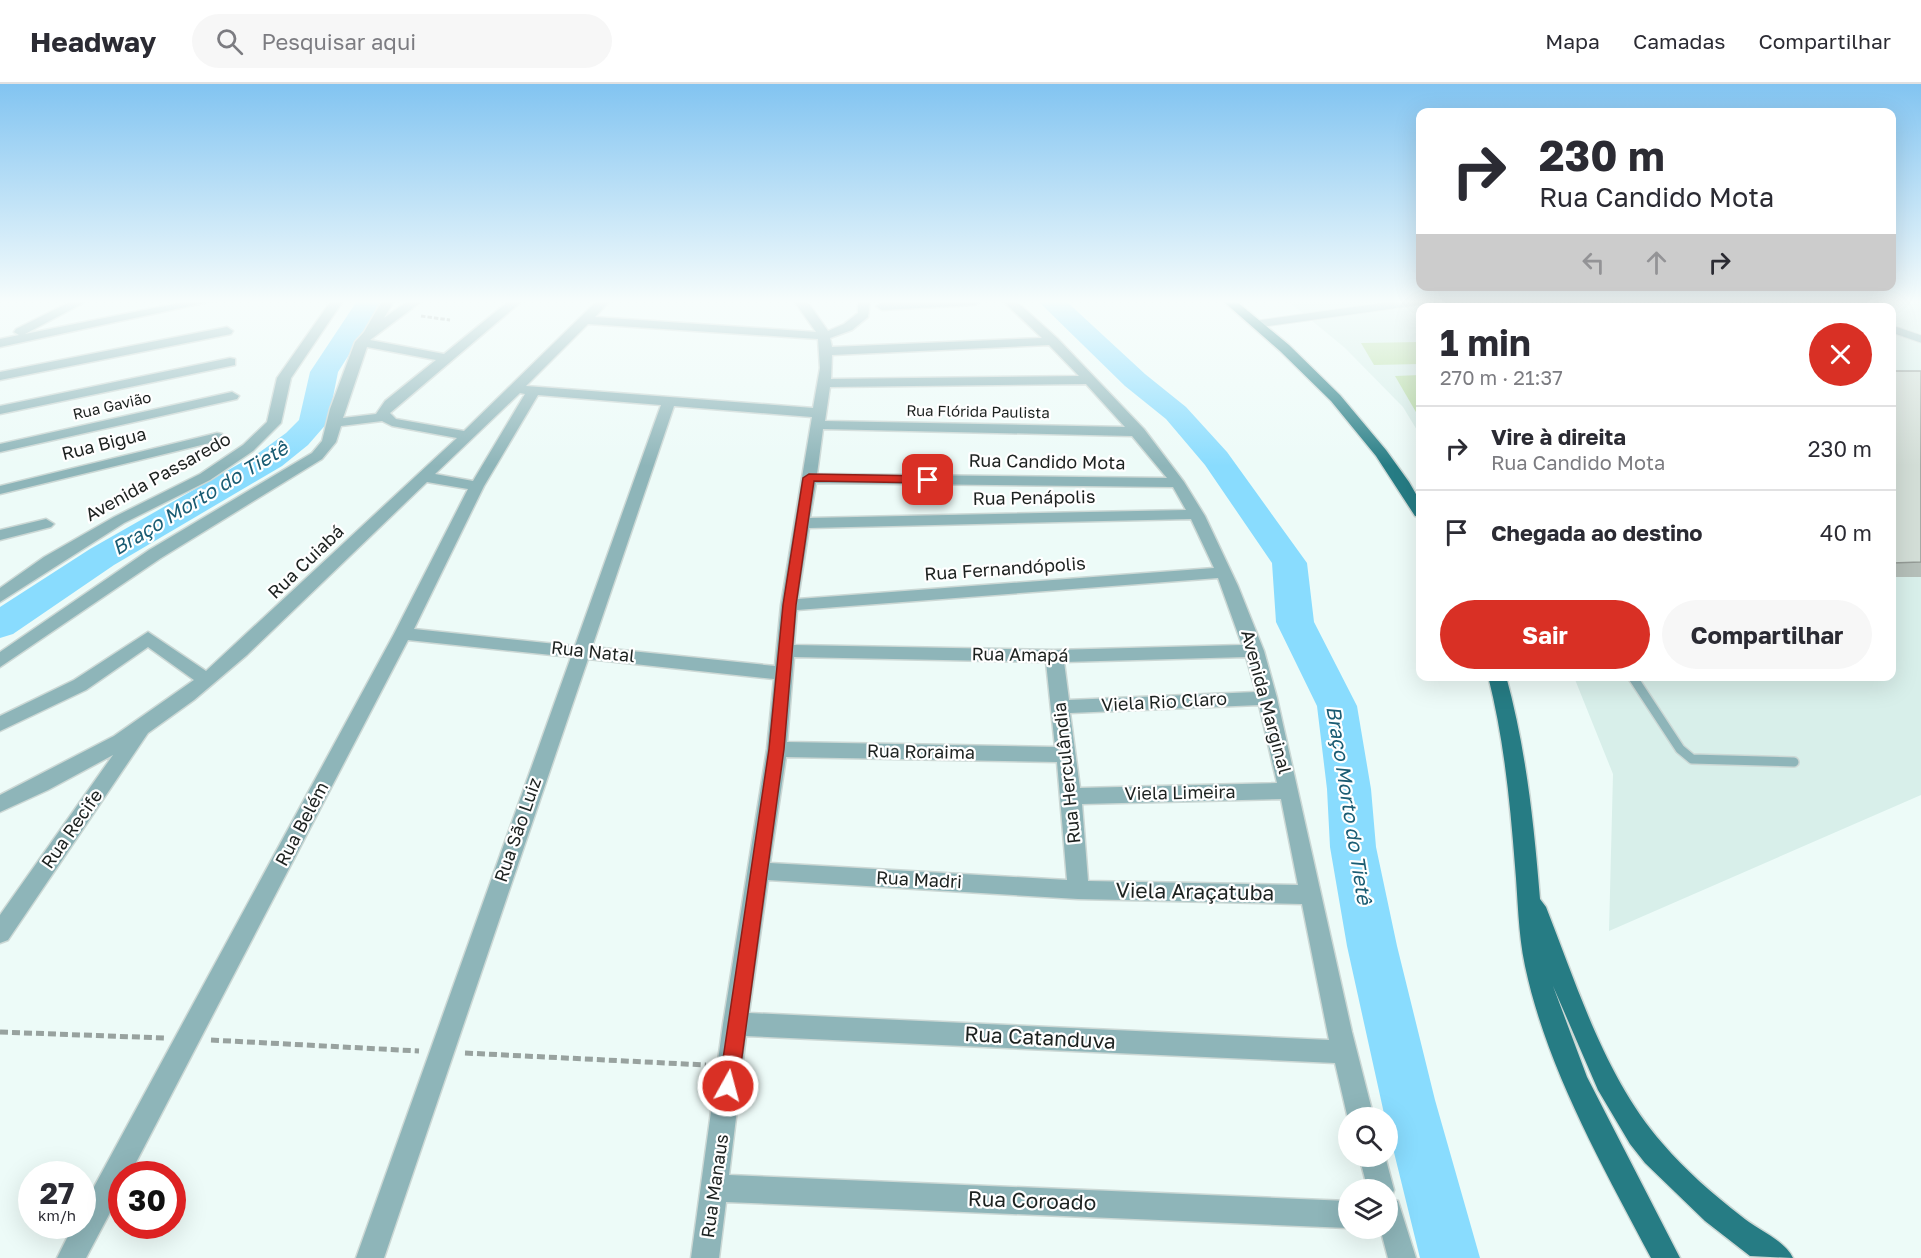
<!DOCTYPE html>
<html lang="pt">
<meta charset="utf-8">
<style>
:root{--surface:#fff;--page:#f7f7f7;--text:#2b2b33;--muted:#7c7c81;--line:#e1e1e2;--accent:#d93025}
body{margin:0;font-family:"Golos Text",sans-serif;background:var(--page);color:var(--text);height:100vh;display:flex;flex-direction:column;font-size:22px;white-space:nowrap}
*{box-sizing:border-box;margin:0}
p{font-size:20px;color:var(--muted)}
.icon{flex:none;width:33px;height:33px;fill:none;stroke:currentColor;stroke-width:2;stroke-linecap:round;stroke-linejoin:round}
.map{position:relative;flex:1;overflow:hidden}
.drawer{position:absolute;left:1416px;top:219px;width:480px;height:378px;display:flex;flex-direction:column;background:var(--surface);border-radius:12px;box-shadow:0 6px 24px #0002}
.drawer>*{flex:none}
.hud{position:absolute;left:1416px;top:24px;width:480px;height:183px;border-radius:12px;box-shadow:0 6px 24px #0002;background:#fff;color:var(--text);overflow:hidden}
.tools{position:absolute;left:1338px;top:1023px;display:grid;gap:12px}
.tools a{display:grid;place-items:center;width:60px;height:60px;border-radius:50%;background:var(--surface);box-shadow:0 6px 24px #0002;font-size:30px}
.speed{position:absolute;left:18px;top:1077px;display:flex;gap:12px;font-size:30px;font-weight:700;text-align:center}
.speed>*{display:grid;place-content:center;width:78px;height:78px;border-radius:50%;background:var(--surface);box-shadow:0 6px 24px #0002;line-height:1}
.speed small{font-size:15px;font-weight:400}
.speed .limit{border:9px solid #d22;background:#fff;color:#111}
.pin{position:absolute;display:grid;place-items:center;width:51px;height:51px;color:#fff;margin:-26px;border-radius:12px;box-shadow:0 3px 9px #0006}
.me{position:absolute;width:66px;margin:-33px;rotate:7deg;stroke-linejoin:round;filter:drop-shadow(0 0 4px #0008)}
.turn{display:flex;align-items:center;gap:21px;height:126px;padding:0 24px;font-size:27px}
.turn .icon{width:78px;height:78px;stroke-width:2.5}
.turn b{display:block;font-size:42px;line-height:51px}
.lanes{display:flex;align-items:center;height:57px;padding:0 24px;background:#0003;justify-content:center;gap:30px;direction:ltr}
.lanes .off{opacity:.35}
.round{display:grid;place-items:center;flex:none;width:63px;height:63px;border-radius:32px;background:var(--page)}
.summary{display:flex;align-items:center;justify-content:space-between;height:102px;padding:0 24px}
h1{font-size:36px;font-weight:700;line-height:45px}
.button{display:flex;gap:12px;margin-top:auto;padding:12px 24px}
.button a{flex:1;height:69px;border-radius:36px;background:var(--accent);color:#fff;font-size:24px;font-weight:700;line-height:69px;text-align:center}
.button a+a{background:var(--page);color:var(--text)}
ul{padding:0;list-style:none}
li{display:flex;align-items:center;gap:18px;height:84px;padding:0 24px;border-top:2px solid var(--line)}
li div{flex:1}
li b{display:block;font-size:22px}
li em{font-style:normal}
header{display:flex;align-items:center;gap:36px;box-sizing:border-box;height:84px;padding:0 30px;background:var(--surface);border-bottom:2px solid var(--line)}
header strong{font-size:28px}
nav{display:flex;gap:33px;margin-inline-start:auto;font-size:21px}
.search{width:420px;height:54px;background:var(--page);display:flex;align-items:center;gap:15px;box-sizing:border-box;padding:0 21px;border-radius:33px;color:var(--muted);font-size:22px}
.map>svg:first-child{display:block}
</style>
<header>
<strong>Headway</strong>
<div class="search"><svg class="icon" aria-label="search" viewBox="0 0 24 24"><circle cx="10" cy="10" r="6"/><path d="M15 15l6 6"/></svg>Pesquisar aqui</div>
<nav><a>Mapa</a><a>Camadas</a><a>Compartilhar</a></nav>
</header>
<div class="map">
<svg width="1921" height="1174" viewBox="0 0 1921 1174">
<rect width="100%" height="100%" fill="#edfbf8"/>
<polygon fill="#d8efea" points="1288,217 1921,217 1921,711 1609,847 1613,690 1574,593 1892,592 1892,224 1420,224 1420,351 1403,323 1345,264"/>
<g fill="#b9dea5">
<polygon points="1420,258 1420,280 1374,281 1361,259"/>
<polygon points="1420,291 1420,335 1395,292"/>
</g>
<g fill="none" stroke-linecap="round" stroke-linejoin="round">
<g fill="#89dcfe" fill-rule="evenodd">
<polygon points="357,217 383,217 338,288 328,338 308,361 282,382 114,481 13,550 0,554 0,523 90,465 260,368 286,349 299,336 310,288"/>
<polygon points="1038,217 1066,217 1145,290 1186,323 1227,368 1307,479 1314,538 1357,622 1371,705 1376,763 1397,862 1435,1016 1480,1174 1420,1174 1388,1044 1388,1034 1385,1034 1381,1016 1347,862 1330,763 1327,705 1317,622 1276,538 1272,479 1205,381 1166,335 1125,302"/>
</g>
<defs>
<g id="service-far1">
<polyline points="1483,217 1489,224"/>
<polyline points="1573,217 1574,224"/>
<polyline points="1699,217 1719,224"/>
<polyline points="1820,217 1835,224"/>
<polyline points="1258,240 1421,217"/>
<polyline points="1892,245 1921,255"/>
</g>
<polyline id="service" points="1632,592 1680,665 1692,675 1794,678"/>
<g id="minor">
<polygon points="72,217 87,217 25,250 189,217 213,217 0,263 0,255 19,251 14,248 16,245"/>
<polygon points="331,217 343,217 291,294 281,339 253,367 210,396 124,439 0,518 0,504 44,473 114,433 200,390 243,361 267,338 277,294"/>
<path d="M382,217H394L384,234L408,217H422L370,256L444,270L509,217H522L390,329L396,335L464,347L597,217H610L595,233L816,248L794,217H807L828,247L844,240L858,229V217H870L868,233L852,246L830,254L832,263L1042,254L1003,217H1016L1057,254L1144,345L1184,398L1205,432L1238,502L1264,567L1277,614L1352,948L1374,1034L1348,1035L1335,979L746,952L729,1091L1348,1117V1144L726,1118L719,1174H691L723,940L767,665L774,595L588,575L384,1174H356L571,573L408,556L130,1090H122V1106L86,1174H57L73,1142H82V1125L394,550L468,405L427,398L247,571L194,616L148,649L8,856L0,859V831L113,671L48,706L0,728V711L114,652L194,596L148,563L86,606L0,647V632L74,596L148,548L206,587L457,354L392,342L382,337L341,342L336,358L322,375L161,474L0,583V568L149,466L312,369L322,357L330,325L355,258L364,248ZM588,240L818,255L820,284L813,324L526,302ZM1049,261L1079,292L831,295L832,271ZM367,263L436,276L385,317L376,330L343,334ZM1086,300L1125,343L825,337L830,303ZM520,309L525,310L473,397L435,390ZM538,311L661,321L575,562L414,545L484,402ZM674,322L812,333L781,521L775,582L592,563ZM823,345L1132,352L1167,394L817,390ZM816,399L1173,403L1186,426L810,434ZM1191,435L1214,484L798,515L809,444ZM1218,494L1242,561L1054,566L794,561L797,526ZM794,573L1046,578L1055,663L787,658ZM1246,573L1256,608L1069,616L1064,578ZM1259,621L1277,699L1080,704L1070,629ZM786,673L1057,678L1067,796L770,779ZM1281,715L1298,801L1088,797L1082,720ZM768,796L1078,815L1302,820L1329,956L749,929Z"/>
<polygon points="905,217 981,217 975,221 882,226 876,222 882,218"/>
<polygon points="227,243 233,247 231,250 0,296 0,288"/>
<polygon points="230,274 235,275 235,281 0,330 0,322"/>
<polygon points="232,308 239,312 237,315 0,368 0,360"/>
<polygon points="217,349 222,350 222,356 0,410 0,402"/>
<polygon points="46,435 54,440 51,443 0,456 0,446"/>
<polygon points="1359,1072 1385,1072 1394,1106 1391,1115 1398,1117 1416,1174 1388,1174 1380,1144 1388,1144 1388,1106 1368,1106"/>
</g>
<g id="primary">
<polygon points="1223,217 1236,217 1289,261 1340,311 1386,366 1409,398 1420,417 1420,433 1415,432 1376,372 1331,317 1280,267"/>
<path d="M1488,592H1506C1526,665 1534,740 1540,815L1546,823C1578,904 1605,994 1663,1060C1686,1087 1713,1110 1741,1132C1756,1145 1785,1156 1793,1174L1750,1172L1705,1137L1645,1079L1630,1060L1598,1006L1553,902L1587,993L1680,1174H1651C1602,1081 1547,985 1525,882C1518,849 1518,815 1515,782C1510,718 1504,655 1488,592Z"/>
</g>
</defs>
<use href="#service-far1" stroke="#ccd8d5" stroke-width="9"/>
<use href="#service" stroke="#ccd8d5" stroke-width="12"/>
<use href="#minor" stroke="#ccd8d5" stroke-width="3"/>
<use href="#primary" stroke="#ccd8d5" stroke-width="3"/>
<polyline stroke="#98a29f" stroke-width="3" stroke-dasharray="4.5 2" stroke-linecap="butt" points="421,232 450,236"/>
<g stroke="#98a29f" stroke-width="5" stroke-dasharray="8 4" stroke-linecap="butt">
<polyline points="0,948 164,954"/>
<polyline points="211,956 419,967"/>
<polyline points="465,969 706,981"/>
</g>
<use href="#service-far1" stroke="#8eb5b9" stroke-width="7"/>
<use href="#service" stroke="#8eb5b9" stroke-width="9"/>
<use href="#minor" fill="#8eb5b9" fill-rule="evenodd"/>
<use href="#primary" fill="#267c84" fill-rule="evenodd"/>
</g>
<g fill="#b5bfb9">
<polygon points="1593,217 1671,217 1678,224 1592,224 1591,222"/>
<rect x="1892" y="287" width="29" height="206"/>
</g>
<g fill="#d3ded7" stroke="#949b96" stroke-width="1.5">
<polygon points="1605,217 1671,217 1678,224 1612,224"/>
<polygon points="1892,287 1921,287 1921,478 1892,479"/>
</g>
<linearGradient id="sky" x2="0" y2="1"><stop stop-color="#82c4f1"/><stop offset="0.57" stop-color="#f7fdfc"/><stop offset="1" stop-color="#f7fdfc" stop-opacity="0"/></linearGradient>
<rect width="1921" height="382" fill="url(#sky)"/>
<polygon fill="#d93025" stroke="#8d1f18" stroke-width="1.5" points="809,390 928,392 933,396 928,399 814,397 796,521 784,665 738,1002 735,1009 728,1011 721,1009 719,1002 769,665 783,521 803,394"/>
<g text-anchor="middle" stroke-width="4.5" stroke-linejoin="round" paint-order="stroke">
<g font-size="15" fill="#1d2220" stroke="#fff">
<text transform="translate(112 322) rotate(-13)" y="5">Rua Gavião</text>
<text transform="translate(978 328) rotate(1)" y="5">Rua Flórida Paulista</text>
</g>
<g font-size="18" fill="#1d2220" stroke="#fff">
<text transform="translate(104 360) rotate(-14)" y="6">Rua Bigua</text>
<text transform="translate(1047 378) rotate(1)" y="6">Rua Candido Mota</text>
<text transform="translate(158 393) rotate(-29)" y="6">Avenida Passaredo</text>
<text transform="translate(1034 414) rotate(-1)" y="6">Rua Penápolis</text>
<text transform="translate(306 478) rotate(-44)" y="6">Rua Cuiabá</text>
<text transform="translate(1005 485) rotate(-4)" y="6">Rua Fernandópolis</text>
<text transform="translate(593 568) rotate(6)" y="6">Rua Natal</text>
<text transform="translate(1020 571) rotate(1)" y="6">Rua Amapá</text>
<text transform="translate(1164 618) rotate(-3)" y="6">Viela Rio Claro</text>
<text transform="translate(1266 618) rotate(75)" y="6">Avenida Marginal</text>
<text transform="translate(921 668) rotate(1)" y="6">Rua Roraima</text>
<text transform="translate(1067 689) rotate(-96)" y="6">Rua Herculândia</text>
<text transform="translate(1180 709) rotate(-1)" y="6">Viela Limeira</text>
<text transform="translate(302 740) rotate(-62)" y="6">Rua Belém</text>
<text transform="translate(72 745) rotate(-55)" y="6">Rua Recife</text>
<text transform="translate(518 746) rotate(-71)" y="6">Rua São Luiz</text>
<text transform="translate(919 796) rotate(3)" y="6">Rua Madri</text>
<text transform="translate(715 1102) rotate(-82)" y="6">Rua Manaus</text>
</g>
<g font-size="20" font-style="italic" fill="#1a5c73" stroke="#fff">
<text transform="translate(200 414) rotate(-31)" y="7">Braço Morto do Tietê</text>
<text transform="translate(1349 721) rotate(81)" y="7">Braço Morto do Tietê</text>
</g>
<g font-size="21" fill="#1d2220" stroke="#fff">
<text transform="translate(1195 808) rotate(1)" y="7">Viela Araçatuba</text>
<text transform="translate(1040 954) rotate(3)" y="7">Rua Catanduva</text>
<text transform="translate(1032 1117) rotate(2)" y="7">Rua Coroado</text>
</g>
</g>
</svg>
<div class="tools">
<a><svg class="icon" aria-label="search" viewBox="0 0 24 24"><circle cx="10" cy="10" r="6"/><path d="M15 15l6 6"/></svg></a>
<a><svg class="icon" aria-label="layers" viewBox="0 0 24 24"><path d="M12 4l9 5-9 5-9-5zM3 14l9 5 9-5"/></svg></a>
</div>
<div class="speed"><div>27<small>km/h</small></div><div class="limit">30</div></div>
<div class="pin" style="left:928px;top:396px;background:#d93025"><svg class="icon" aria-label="arrive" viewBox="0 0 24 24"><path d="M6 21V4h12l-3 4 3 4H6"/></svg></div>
<svg class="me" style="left:728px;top:1002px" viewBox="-20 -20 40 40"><circle r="17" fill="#d93025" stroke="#fff" stroke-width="3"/><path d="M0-11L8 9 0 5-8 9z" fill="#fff"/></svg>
<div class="hud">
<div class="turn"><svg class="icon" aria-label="right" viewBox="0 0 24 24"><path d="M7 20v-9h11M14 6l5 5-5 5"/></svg><div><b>230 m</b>Rua Candido Mota</div></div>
<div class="lanes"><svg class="icon off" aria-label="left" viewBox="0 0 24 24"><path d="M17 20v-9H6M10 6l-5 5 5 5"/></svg><svg class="icon off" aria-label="ahead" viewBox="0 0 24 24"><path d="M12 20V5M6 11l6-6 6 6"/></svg><svg class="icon" aria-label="right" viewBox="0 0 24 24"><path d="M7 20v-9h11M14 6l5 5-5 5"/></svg></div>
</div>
<section class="drawer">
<div class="summary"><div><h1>1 min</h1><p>270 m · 21:37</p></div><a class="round" style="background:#d93025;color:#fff"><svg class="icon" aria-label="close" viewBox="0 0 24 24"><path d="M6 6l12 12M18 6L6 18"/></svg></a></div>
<ul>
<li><svg class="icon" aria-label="right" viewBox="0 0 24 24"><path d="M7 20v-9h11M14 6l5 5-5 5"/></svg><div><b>Vire à direita</b><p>Rua Candido Mota</p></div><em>230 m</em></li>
<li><svg class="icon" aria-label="arrive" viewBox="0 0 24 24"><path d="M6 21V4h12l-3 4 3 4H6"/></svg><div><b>Chegada ao destino</b></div><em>40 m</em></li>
</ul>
<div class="button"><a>Sair</a><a>Compartilhar</a></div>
</section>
</div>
